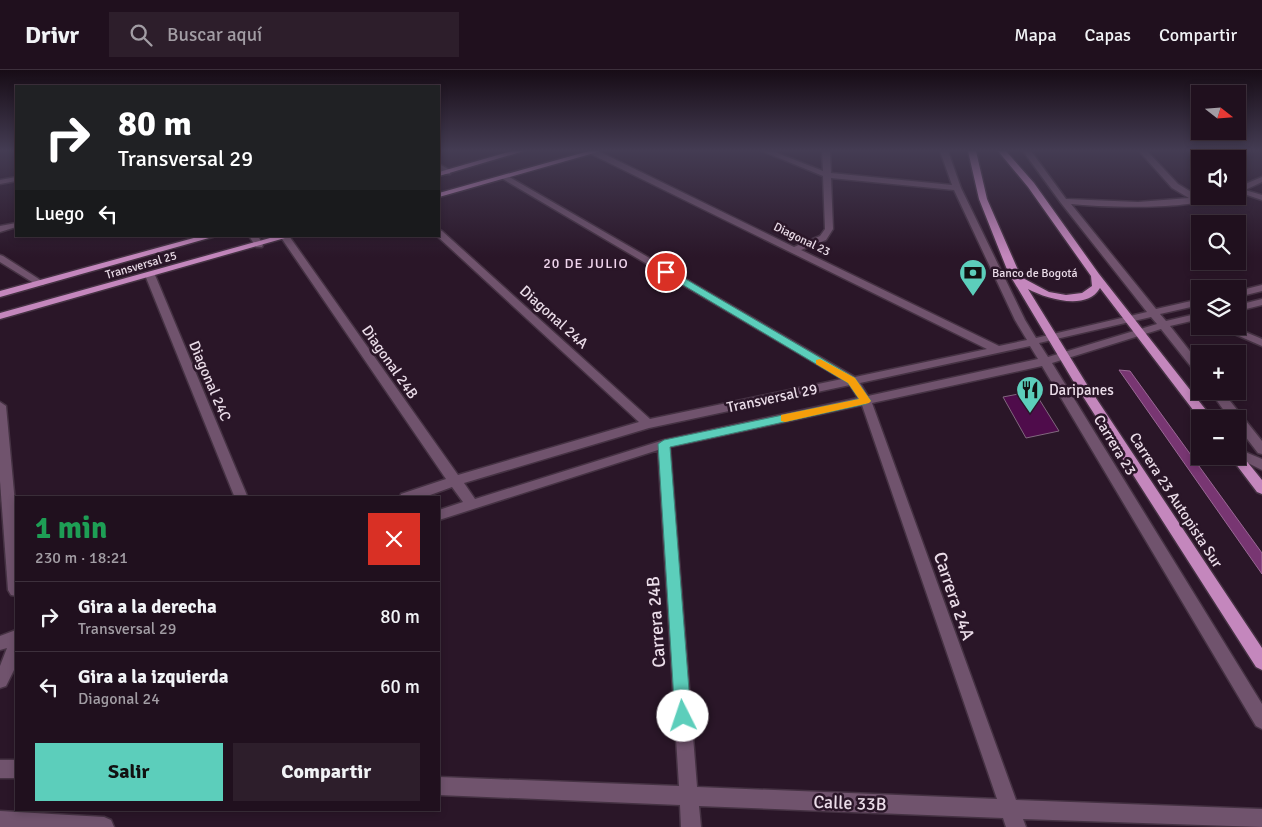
<!DOCTYPE html>
<html lang="es">
<meta charset="utf-8">
<style>
:root{--surface:#20101e;--page:#2d1e2b;--text:#f1f3f6;--muted:#a29da4;--line:#3d303c;--accent:#5ccebb}
body{margin:0;font-family:Signika,sans-serif;background:var(--page);color:var(--text);height:100vh;display:flex;flex-direction:column;font-size:19px;white-space:nowrap}
*{box-sizing:border-box;margin:0}
p{font-size:16px;color:var(--muted)}
.icon{flex:none;width:28px;height:28px;fill:none;stroke:currentColor;stroke-width:2;stroke-linecap:round;stroke-linejoin:round}
.map{position:relative;flex:1;overflow:hidden}
.panel{position:absolute;left:15px;top:426px;width:425px;height:315px;display:flex;flex-direction:column;background:var(--surface);border-radius:0px;box-shadow:0 2px 8px #0003,0 0 0 1px var(--line)}
.panel>*{flex:none}
.hud{position:absolute;left:15px;top:15px;width:425px;height:152px;border-radius:0px;box-shadow:0 2px 8px #0003,0 0 0 1px var(--line);background:#202124;color:#fff;overflow:hidden}
.needle{width:32px;rotate:107deg}
.tools{position:absolute;left:1191px;top:15px;display:grid;gap:10px}
.tools a{display:grid;place-items:center;width:55px;height:55px;border-radius:0px;background:var(--surface);box-shadow:0 2px 8px #0003,0 0 0 1px var(--line);font-size:25px}
.pin{position:absolute;display:grid;place-items:center;width:42px;height:42px;color:#fff;margin:-21px;border:2px solid #fff;border-radius:50%;box-shadow:0 1px 5px #0007}
.me{position:absolute;width:55px;margin:-28px;rotate:356deg;stroke-linejoin:round;filter:drop-shadow(0 0 4px #0008)}
.turn{display:flex;align-items:center;gap:18px;height:105px;padding:0 20px;font-size:22px}
.turn .icon{width:65px;height:65px;stroke-width:2.5}
.turn b{display:block;font-size:35px;line-height:42px}
.then{display:flex;align-items:center;height:48px;padding:0 20px;background:#0003;gap:10px;font-size:19px}
.round{display:grid;place-items:center;flex:none;width:52px;height:52px;border-radius:0px;background:var(--page)}
.head{display:flex;align-items:center;justify-content:space-between;height:85px;padding:0 20px}
h1{font-size:30px;font-weight:700;line-height:38px;color:#1e9e55}
.action{display:flex;gap:10px;margin-top:auto;padding:10px 20px}
.action a{flex:1;height:58px;border-radius:0px;background:var(--accent);color:#111;font-size:20px;font-weight:700;line-height:58px;text-align:center}
.action a+a{background:var(--page);color:var(--text)}
ul{padding:0;list-style:none}
li{display:flex;align-items:center;gap:15px;height:70px;padding:0 20px;border-top:1px solid var(--line)}
li div{flex:1}
li b{display:block;font-size:19px}
li em{font-style:normal}
header{display:flex;align-items:center;gap:30px;box-sizing:border-box;height:70px;padding:0 25px;background:var(--surface);border-bottom:1px solid var(--line)}
header strong{font-size:24px}
nav{display:flex;gap:28px;margin-inline-start:auto;font-size:18px}
.search{width:350px;height:45px;background:var(--page);display:flex;align-items:center;gap:12px;box-sizing:border-box;padding:0 18px;border-radius:0px;color:var(--muted);font-size:19px}
.map>svg:first-child{display:block}
</style>
<header>
<strong>Drivr</strong>
<div class="search"><svg class="icon" aria-label="search" viewBox="0 0 24 24"><circle cx="10" cy="10" r="6"/><path d="M15 15l6 6"/></svg>Buscar aquí</div>
<nav><a>Mapa</a><a>Capas</a><a>Compartir</a></nav>
</header>
<div class="map">
<svg width="1262" height="757" viewBox="0 0 1262 757">
<rect width="100%" height="100%" fill="#2a1628"/>
<polygon fill="#783672" stroke="#9a6895" points="1119,300 1130,301 1262,483 1262,504"/>
<polygon fill="#4f0c4b" stroke="#81697e" points="1034,321 1059,361 1026,368 1003,327"/>
<g fill="none" stroke-linecap="round" stroke-linejoin="round">
<defs>
<g id="minor">
<path d="M591,81H598L794,177L820,166L825,159L823,106L762,81H772L823,101L822,81H830L831,103L952,115L940,81H948L961,118L1025,250L1036,268L1147,242L1061,133L1023,81H1031L1066,129L1138,132L1189,128L1172,118L1139,81H1147L1178,114L1198,126H1216C1192,141 1101,137 1071,134L1156,239L1200,229V235L1160,244L1166,251L1200,243V249L1170,256L1200,294V304L1196,303L1161,259L1052,293L1262,634V659L1256,656L1042,296L872,333L1016,730L1262,739V757L1023,749L1026,757H1006L1003,748L699,736L701,757H681L680,735L439,725V707L679,716L658,380L439,450V440L463,432L452,417L422,428H400L401,424L446,409L280,166H289L458,405L639,352L437,166L439,160L442,161L650,349L842,309L503,109V105H506L855,307L987,279L591,84ZM831,108L954,120L1015,250L1027,270L999,276L801,180L826,170L833,159ZM1151,247L1157,254L1048,287L1039,273ZM1030,276L1038,289L868,326L860,313ZM850,315L858,328L664,370L475,429L464,413L649,358ZM862,335L997,729L697,717L670,377Z"/>
<polygon points="439,94 450,100 450,104 444,104 439,99"/>
<polygon points="16,107 16,111 0,114 0,110"/>
<polygon points="1262,107 1262,112 1245,120 1262,125 1262,130 1238,122 1238,117"/>
<polygon points="16,153 16,157 0,162 0,156"/>
<polygon points="249,166 258,166 263,175 262,177 256,177"/>
<polygon points="0,185 3,186 45,213 43,215 37,215 0,192"/>
<polygon points="150,202 155,205 248,428 235,428 145,205"/>
<polygon points="1262,215 1262,221 1238,227 1238,221"/>
<polygon points="1262,229 1262,235 1238,241 1238,235"/>
<polygon points="1216,256 1231,256 1262,269 1262,276"/>
<polygon points="1210,321 1222,321 1262,371 1262,384 1258,383 1238,357 1238,349 1230,349"/>
<polygon points="0,332 6,336 16,444 16,526 11,525 8,520 0,411"/>
<polygon points="1238,379 1262,389 1262,400 1234,386 1238,386"/>
<polygon points="16,560 16,596 6,616 0,618 0,596 7,578 0,580 0,566"/>
<rect x="0" y="690" width="16" height="18"/>
<polygon points="0,741 104,747 111,750 114,757 0,757"/>
</g>
<g id="major">
<polygon points="512,81 524,81 439,106 439,102"/>
<polygon points="589,81 601,81 439,127 439,123"/>
<path d="M968,81H976L987,129L1021,207L1049,222L1066,225L1082,223L1092,216L1091,206L1028,117L998,81H1006L1034,113L1099,204L1213,349H1200L1100,218C1087,241 1047,229 1028,219L1086,313L1262,578V600L1256,597L1075,314L1008,202L979,129Z"/>
<polygon points="201,166 216,166 0,227 0,221"/>
<polygon points="277,166 292,166 0,249 0,243"/>
<polygon points="1238,382 1240,383 1262,410 1262,424 1257,422 1232,389 1230,386 1238,386"/>
</g>
</defs>
<use href="#minor" stroke="#453243" stroke-width="3"/>
<use href="#major" stroke="#453243" stroke-width="3"/>
<use href="#minor" fill="#70536d" fill-rule="evenodd"/>
<use href="#major" fill="#c487bd" fill-rule="evenodd"/>
</g>
<linearGradient id="sky" x2="0" y2="1"><stop stop-color="#170c16"/><stop offset="0.43" stop-color="#443c53"/><stop offset="1" stop-color="#443c53" stop-opacity="0"/></linearGradient>
<rect width="1262" height="187" fill="url(#sky)"/>
<polygon fill="#5ccebb" stroke="#3c867a" points="663,200 670,200 855,308 871,331 866,334 670,377 691,646 689,652 683,654 678,652 675,646 658,374 664,370 859,329 848,313 663,203"/>
<polygon fill="#f59e0b" points="820,289 855,308 871,331 869,333 785,352 781,351 781,345 859,329 848,313 816,294 816,290"/>
<defs>
<symbol id="bank-pin" viewBox="-11 -11 22 30"><path d="M0 17L-7.5 6A9.5 9.5 0 1 1 7.5 6Z" fill="#5ccebb" stroke="#2a1628"/><path d="M-6-4H6V4H-6ZM0-2.3a2.3 2.3 0 1 0 0 4.6a2.3 2.3 0 1 0 0-4.6Z" fill="#111"/></symbol>
<symbol id="restaurant-pin" viewBox="-11 -11 22 30"><path d="M0 17L-7.5 6A9.5 9.5 0 1 1 7.5 6Z" fill="#5ccebb" stroke="#2a1628"/><path d="M-5-6h1v4h1v-4h1v4h1v-4h1v5L-1.5 .5V6h-2V.5L-5-1ZM5-6V6H3V1.5H1.5Q1.5-4 5-6Z" fill="#111"/></symbol>
</defs>
<g fill-rule="evenodd">
<use href="#bank-pin" x="957" y="187" width="32" height="43"/>
<use href="#restaurant-pin" x="1014" y="304" width="32" height="43"/>
</g>
<g text-anchor="middle" stroke-width="5" stroke-linejoin="round" paint-order="stroke">
<g font-size="12" fill="#eadce8" stroke="#2a1628">
<text transform="translate(802 169) rotate(26)" y="4">Diagonal 23</text>
<text transform="translate(141 195) rotate(-16)" y="4">Transversal 25</text>
</g>
<g font-size="12" fill="#eadce8" stroke="#2a1628" text-anchor="start">
<text x="992" y="207">Banco de Bogotá</text>
</g>
<g font-size="14" letter-spacing="1" fill="#efd4ec" stroke="#2a1628">
<text x="586" y="198">20 DE JULIO</text>
</g>
<g font-size="15" fill="#eadce8" stroke="#2a1628">
<text transform="translate(554 247) rotate(42)" y="5">Diagonal 24A</text>
<text transform="translate(390 292) rotate(55)" y="5">Diagonal 24B</text>
<text transform="translate(210 311) rotate(67)" y="5">Diagonal 24C</text>
<text transform="translate(772 328) rotate(-12)" y="5">Transversal 29</text>
<text transform="translate(1115 375) rotate(59)" y="5">Carrera 23</text>
<text transform="translate(1176 430) rotate(57)" y="5">Carrera 23 Autopista Sur</text>
</g>
<g font-size="15" fill="#eadce8" stroke="#2a1628" text-anchor="start">
<text x="1049" y="325">Daripanes</text>
</g>
<g font-size="18" fill="#eadce8" stroke="#2a1628">
<text transform="translate(954 526) rotate(71)" y="6">Carrera 24A</text>
<text transform="translate(656 552) rotate(-94)" y="6">Carrera 24B</text>
<text transform="translate(850 733) rotate(2)" y="6">Calle 33B</text>
</g>
</g>
</svg>
<div class="tools">
<a><svg class="needle" viewBox="-14 -14 28 28"><path d="M0-13l5 13h-10z" fill="#e53935"/><path d="M0 13l5-13h-10z" fill="#a29da4"/></svg></a>
<a><svg class="icon" aria-label="sound" viewBox="0 0 24 24"><path d="M4 9h4l5-4v14l-5-4H4zM17 9q2 3 0 6"/></svg></a>
<a><svg class="icon" aria-label="search" viewBox="0 0 24 24"><circle cx="10" cy="10" r="6"/><path d="M15 15l6 6"/></svg></a>
<a><svg class="icon" aria-label="layers" viewBox="0 0 24 24"><path d="M12 4l9 5-9 5-9-5zM3 14l9 5 9-5"/></svg></a>
<a>+</a>
<a>−</a>
</div>
<div class="pin" style="left:666px;top:202px;background:#d93025"><svg class="icon" aria-label="arrive" viewBox="0 0 24 24"><path d="M6 21V4h12l-3 4 3 4H6"/></svg></div>
<svg class="me" style="left:683px;top:646px" viewBox="-20 -20 40 40"><circle r="19" fill="#fff"/><path d="M0-13L10 11 0 6-10 11z" fill="#5ccebb"/></svg>
<div class="hud">
<div class="turn"><svg class="icon" aria-label="right" viewBox="0 0 24 24"><path d="M7 20v-9h11M14 6l5 5-5 5"/></svg><div><b>80 m</b>Transversal 29</div></div>
<div class="then">Luego<svg class="icon" aria-label="left" viewBox="0 0 24 24"><path d="M17 20v-9H6M10 6l-5 5 5 5"/></svg></div>
</div>
<section class="panel">
<div class="head"><div><h1>1 min</h1><p>230 m · 18:21</p></div><a class="round" style="background:#d93025;color:#fff"><svg class="icon" aria-label="close" viewBox="0 0 24 24"><path d="M6 6l12 12M18 6L6 18"/></svg></a></div>
<ul>
<li><svg class="icon" aria-label="right" viewBox="0 0 24 24"><path d="M7 20v-9h11M14 6l5 5-5 5"/></svg><div><b>Gira a la derecha</b><p>Transversal 29</p></div><em>80 m</em></li>
<li><svg class="icon" aria-label="left" viewBox="0 0 24 24"><path d="M17 20v-9H6M10 6l-5 5 5 5"/></svg><div><b>Gira a la izquierda</b><p>Diagonal 24</p></div><em>60 m</em></li>
</ul>
<div class="action"><a>Salir</a><a>Compartir</a></div>
</section>
</div>
